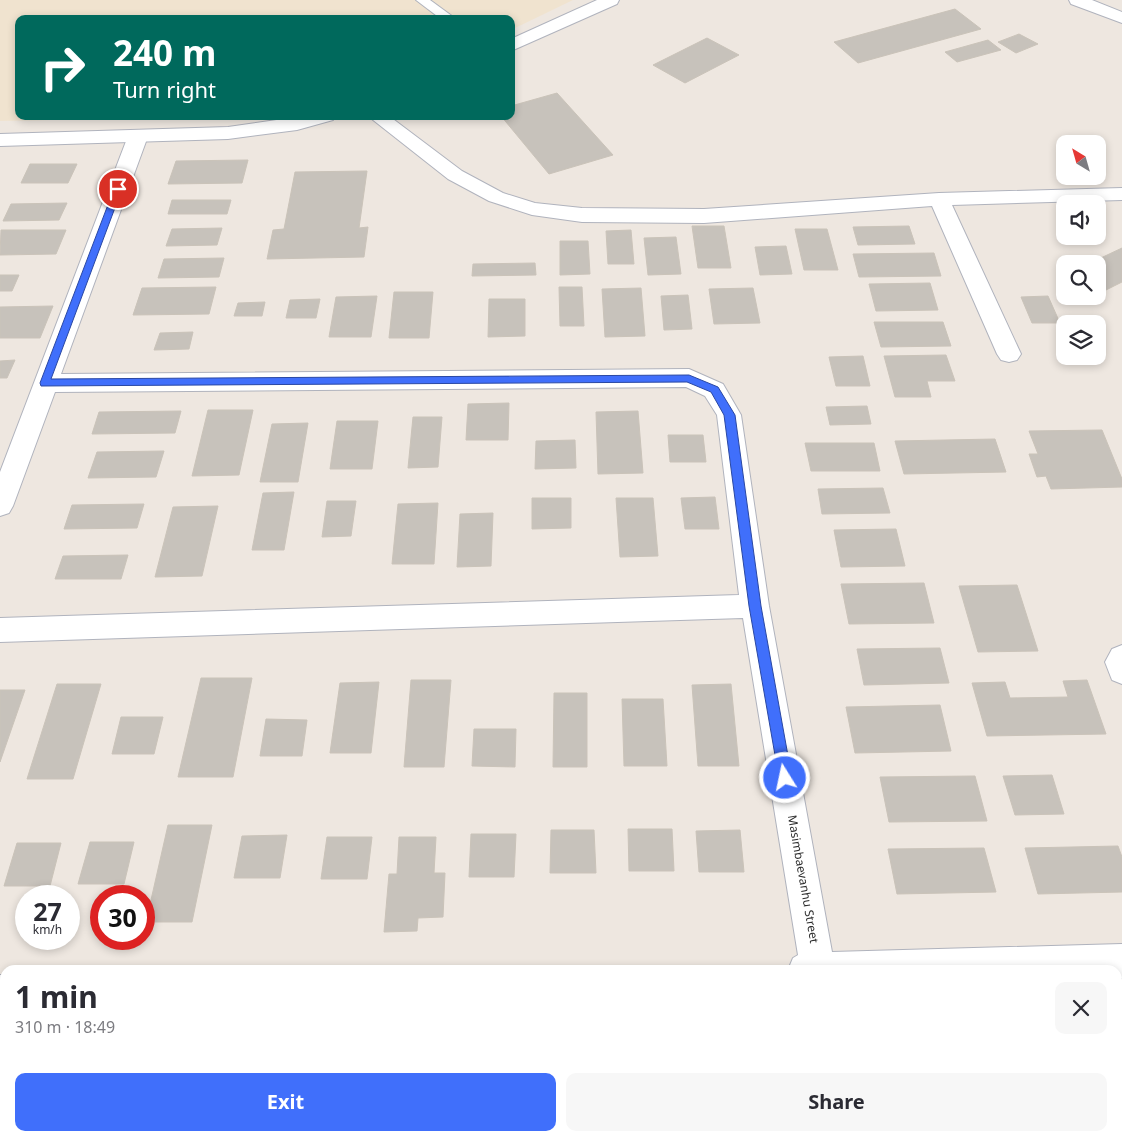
<!DOCTYPE html>
<meta charset="utf-8">
<style>
:root{--surface:#fff;--page:#f7f7f7;--text:#2b2b33;--muted:#7c7c81;--accent:#406ffb}
body{margin:0;font-family:"Noto Sans",sans-serif;background:var(--page);color:var(--text);height:100vh;display:flex;flex-direction:column;font-size:19px;white-space:nowrap}
*{box-sizing:border-box;margin:0}
p{font-size:16px;color:var(--muted)}
.icon{flex:none;width:28px;height:28px;fill:none;stroke:currentColor;stroke-width:2;stroke-linecap:round;stroke-linejoin:round}
.map{position:relative;flex:1;overflow:hidden}
.details{position:absolute;left:0px;top:965px;width:1122px;height:176px;display:flex;flex-direction:column;background:var(--surface);border-radius:15px 15px 0 0;box-shadow:0 2px 8px #0003}
.details>*{flex:none}
.guide{position:absolute;left:15px;top:15px;width:500px;height:105px;border-radius:10px;box-shadow:0 2px 8px #0003;background:#00695c;color:#fff;overflow:hidden}
.needle{width:32px;rotate:323deg}
.fabs{position:absolute;left:1056px;top:135px;display:grid;gap:10px}
.fabs a{display:grid;place-items:center;width:50px;height:50px;border-radius:10px;background:var(--surface);box-shadow:0 2px 8px #0003;font-size:25px}
.speed{position:absolute;left:15px;top:885px;display:flex;gap:10px;font-size:25px;font-weight:700;text-align:center}
.speed>*{display:grid;place-content:center;width:65px;height:65px;border-radius:50%;background:var(--surface);box-shadow:0 2px 8px #0003;line-height:1}
.speed small{font-size:12px;font-weight:400}
.speed .limit{border:8px solid #d22;background:#fff;color:#111}
.pin{position:absolute;display:grid;place-items:center;width:42px;height:42px;color:#fff;margin:-21px;border:2px solid #fff;border-radius:50%;box-shadow:0 1px 5px #0007}
.me{position:absolute;width:55px;margin:-28px;rotate:350deg;stroke-linejoin:round;filter:drop-shadow(0 0 4px #0008)}
.turn{display:flex;align-items:center;gap:18px;height:105px;padding:0 15px;font-size:22px}
.turn .icon{width:65px;height:65px;stroke-width:2.5}
.turn b{display:block;font-size:35px;line-height:42px}
.round{display:grid;place-items:center;flex:none;width:52px;height:52px;border-radius:10px;background:var(--page)}
.overview{display:flex;align-items:center;justify-content:space-between;height:85px;padding:0 15px}
h1{font-size:30px;font-weight:700;line-height:38px}
.button{display:flex;gap:10px;margin-top:auto;padding:10px 15px}
.button a{flex:1;height:58px;border-radius:10px;background:var(--accent);color:#fff;font-size:20px;font-weight:700;line-height:58px;text-align:center}
.button a+a{background:var(--page);color:var(--text)}
.map>svg:first-child{display:block}
</style>
<div class="map">
<svg width="1122" height="1141" viewBox="0 0 1122 1141">
<rect width="100%" height="100%" fill="#eee7e0"/>
<polygon fill="#f0e3cf" points="0,0 573,0 511,30 511,19 19,19 19,116 261,116 0,121"/>
<g fill="#c7c2bb" stroke="#cac3b9">
<polygon points="955,9 981,29 858,63 834,42"/>
<polygon points="1019,34 1038,44 1016,53 998,42"/>
<polygon points="707,38 739,55 685,83 653,65"/>
<polygon points="988,40 1001,50 957,62 945,52"/>
<polygon points="557,93 613,155 549,174 501,116 511,116 511,106"/>
<polygon points="248,160 242,183 168,184 176,161"/>
<polygon points="30,164 77,164 68,183 21,183"/>
<polygon points="367,171 359,228 368,227 364,257 267,259 273,230 284,229 295,172"/>
<polygon points="172,200 231,200 227,214 168,214"/>
<polygon points="67,203 59,220 3,221 11,204"/>
<polygon points="692,226 724,226 731,268 698,268"/>
<polygon points="909,226 915,244 858,245 853,227"/>
<polygon points="222,228 217,245 166,246 172,229"/>
<polygon points="795,229 827,229 838,270 804,270"/>
<polygon points="1,230 66,230 56,254 0,255"/>
<polygon points="631,230 634,264 608,264 606,231"/>
<polygon points="676,237 681,274 648,275 644,238"/>
<polygon points="560,241 588,241 590,274 560,275"/>
<polygon points="786,246 792,274 760,275 755,247"/>
<polygon points="1122,248 1122,282 1098,294 1098,264 1088,264"/>
<polygon points="934,253 941,276 859,277 853,254"/>
<polygon points="224,258 219,277 158,278 164,259"/>
<polygon points="535,263 536,275 472,276 473,264"/>
<polygon points="0,275 19,275 12,291 0,291"/>
<polygon points="930,283 938,310 876,311 869,284"/>
<polygon points="216,287 209,314 133,315 142,288"/>
<polygon points="559,287 582,287 584,326 560,326"/>
<polygon points="641,288 645,336 605,337 602,289"/>
<polygon points="753,288 760,323 714,324 709,289"/>
<polygon points="394,292 433,292 429,338 389,338"/>
<polygon points="688,295 692,329 664,330 661,296"/>
<polygon points="377,296 371,337 329,337 336,297"/>
<polygon points="1048,296 1060,323 1032,323 1021,297"/>
<polygon points="320,299 316,318 286,318 290,300"/>
<polygon points="489,299 525,299 525,336 488,337"/>
<polygon points="265,302 262,316 234,316 238,303"/>
<polygon points="53,306 40,338 0,338 0,307"/>
<polygon points="874,322 943,322 951,346 881,347"/>
<polygon points="193,332 189,349 154,350 160,333"/>
<polygon points="946,355 955,381 927,381 931,397 895,397 884,356"/>
<polygon points="863,356 870,386 836,386 829,357"/>
<polygon points="15,360 7,378 0,378 0,361"/>
<polygon points="509,403 508,440 466,440 468,404"/>
<polygon points="867,406 871,424 830,425 826,407"/>
<polygon points="208,410 253,410 239,475 192,476"/>
<polygon points="181,411 175,433 92,434 99,412"/>
<polygon points="638,411 643,473 598,474 596,412"/>
<polygon points="413,417 442,417 438,467 408,468"/>
<polygon points="337,421 378,421 372,469 330,469"/>
<polygon points="308,423 298,482 260,482 272,424"/>
<polygon points="1102,430 1122,479 1122,487 1051,489 1046,476 1037,477 1029,454 1038,454 1029,431"/>
<polygon points="668,435 703,435 706,462 670,462"/>
<polygon points="995,439 1006,472 904,474 895,441"/>
<polygon points="575,440 576,468 535,469 536,441"/>
<polygon points="805,443 874,443 880,471 811,471"/>
<polygon points="164,451 156,477 88,478 97,452"/>
<polygon points="883,488 890,513 822,514 818,489"/>
<polygon points="294,492 284,550 252,550 263,493"/>
<polygon points="715,497 719,529 685,529 681,498"/>
<polygon points="532,498 571,498 571,528 532,529"/>
<polygon points="616,498 653,498 658,556 620,557"/>
<polygon points="327,501 356,501 351,536 322,537"/>
<polygon points="438,503 434,564 392,564 398,504"/>
<polygon points="144,504 137,528 64,529 72,505"/>
<polygon points="218,506 202,576 155,577 173,507"/>
<polygon points="493,513 491,566 457,567 460,514"/>
<polygon points="896,529 905,566 841,567 834,530"/>
<polygon points="128,555 121,579 55,579 63,556"/>
<polygon points="924,583 934,623 849,624 841,584"/>
<polygon points="1017,585 1038,651 978,652 959,586"/>
<polygon points="940,648 949,683 864,685 857,649"/>
<polygon points="201,678 252,678 233,777 178,777"/>
<polygon points="411,680 451,680 444,767 404,767"/>
<polygon points="1087,680 1106,734 987,736 972,683 1005,682 1010,698 1068,697 1063,681"/>
<polygon points="379,682 371,753 330,753 340,683"/>
<polygon points="57,684 101,684 73,779 27,779"/>
<polygon points="731,684 739,766 698,766 692,685"/>
<polygon points="0,690 25,690 0,762"/>
<polygon points="554,693 587,693 587,767 553,767"/>
<polygon points="622,699 663,699 667,766 624,766"/>
<polygon points="940,705 951,751 855,753 846,707"/>
<polygon points="121,717 163,717 154,754 112,754"/>
<polygon points="266,719 307,720 302,756 260,756"/>
<polygon points="474,729 516,729 515,767 472,766"/>
<polygon points="1052,775 1064,814 1015,815 1003,776"/>
<polygon points="975,776 987,821 889,822 880,777"/>
<polygon points="168,825 212,825 192,922 146,922"/>
<polygon points="628,829 672,829 674,871 629,871"/>
<polygon points="551,830 594,830 596,873 550,873"/>
<polygon points="740,830 744,872 699,872 696,831"/>
<polygon points="471,834 516,834 514,877 469,877"/>
<polygon points="287,835 280,878 234,878 242,836"/>
<polygon points="327,837 372,837 367,879 321,879"/>
<polygon points="399,837 436,837 434,873 445,873 443,917 418,918 417,931 384,932 389,874 397,874"/>
<polygon points="90,842 134,842 124,884 78,884"/>
<polygon points="17,843 61,843 50,886 4,886"/>
<polygon points="1118,846 1122,857 1122,892 1038,894 1025,848"/>
<polygon points="984,848 996,892 897,894 888,849"/>
<polygon points="1118,1071 1122,1087 1122,1141 1064,1141 1062,1136 1118,1136"/>
<rect x="528" y="1136" width="58" height="5"/>
<polygon points="673,1136 752,1136 752,1141 674,1141"/>
<polygon points="757,1136 814,1136 814,1141 758,1141"/>
<polygon points="841,1136 915,1136 916,1141 842,1141"/>
<polygon points="960,1136 1032,1136 1033,1141 961,1141"/>
</g>
<g fill="none" stroke-linecap="round" stroke-linejoin="round">
<defs>
<polygon id="service" points="416,0 430,0 456,19 441,19"/>
<g id="minor">
<polygon points="368,116 389,116 462,171 503,193 535,203 582,208 704,209 939,193 1122,188 1122,200 952,205 1021,354 1017,360 1009,362 1001,360 997,354 932,206 704,223 582,222 532,215 489,201 448,179"/>
<polygon points="138,130 145,132 148,136 61,374 689,369 723,384 741,415 769,606 832,952 1122,944 1122,978 1118,979 1118,970 788,970 793,958 798,955 743,618 0,642 0,618 739,595 717,415 705,396 686,387 55,392 13,506 9,513 0,516 0,472 128,136 131,132"/>
<polygon points="1122,645 1122,684 1112,680 1105,662 1112,649"/>
<rect x="0" y="975" width="5" height="36"/>
<polygon points="191,1136 229,1136 228,1141 190,1141"/>
</g>
<g id="tertiary">
<polygon points="597,0 619,0 617,4 511,51 511,39"/>
<polygon points="1069,0 1092,0 1122,12 1122,23 1071,4"/>
<polygon points="304,116 335,116 333,120 297,130 228,139 0,146 0,134 228,127"/>
</g>
</defs>
<use href="#service" stroke="#b0b3bd" stroke-width="2"/>
<use href="#minor" stroke="#b0b3bd" stroke-width="2"/>
<use href="#tertiary" stroke="#b0b3bd" stroke-width="2"/>
<use href="#service" fill="#fff" fill-rule="evenodd"/>
<use href="#minor" fill="#fff" fill-rule="evenodd"/>
<use href="#tertiary" fill="#fff" fill-rule="evenodd"/>
</g>
<polygon fill="#406ffb" stroke="#2a48a3" points="118,186 122,189 51,379 689,375 718,387 735,415 761,606 792,778 790,783 785,784 781,783 779,778 749,606 724,415 711,392 687,382 41,386 40,383 114,189"/>
<g text-anchor="middle" stroke-width="4" stroke-linejoin="round" paint-order="stroke">
<g font-size="12" fill="#2d2d2d" stroke="#fff">
<text transform="translate(803 879) rotate(80)" y="4">Masimbaevanhu Street</text>
</g>
</g>
</svg>
<div class="fabs">
<a><svg class="needle" viewBox="-14 -14 28 28"><path d="M0-13l5 13h-10z" fill="#e53935"/><path d="M0 13l5-13h-10z" fill="#7c7c81"/></svg></a>
<a><svg class="icon" aria-label="sound" viewBox="0 0 24 24"><path d="M4 9h4l5-4v14l-5-4H4zM17 9q2 3 0 6"/></svg></a>
<a><svg class="icon" aria-label="search" viewBox="0 0 24 24"><circle cx="10" cy="10" r="6"/><path d="M15 15l6 6"/></svg></a>
<a><svg class="icon" aria-label="layers" viewBox="0 0 24 24"><path d="M12 4l9 5-9 5-9-5zM3 14l9 5 9-5"/></svg></a>
</div>
<div class="speed"><div>27<small>km/h</small></div><div class="limit">30</div></div>
<div class="pin" style="left:118px;top:189px;background:#d93025"><svg class="icon" aria-label="arrive" viewBox="0 0 24 24"><path d="M6 21V4h12l-3 4 3 4H6"/></svg></div>
<svg class="me" style="left:785px;top:778px" viewBox="-20 -20 40 40"><circle r="17" fill="#406ffb" stroke="#fff" stroke-width="3"/><path d="M0-11L8 9 0 5-8 9z" fill="#fff"/></svg>
<div class="guide">
<div class="turn"><svg class="icon" aria-label="right" viewBox="0 0 24 24"><path d="M7 20v-9h11M14 6l5 5-5 5"/></svg><div><b>240 m</b>Turn right</div></div>
</div>
<section class="details">
<div class="overview"><div><h1>1 min</h1><p>310 m · 18:49</p></div><a class="round"><svg class="icon" aria-label="close" viewBox="0 0 24 24"><path d="M6 6l12 12M18 6L6 18"/></svg></a></div>
<div class="button"><a>Exit</a><a>Share</a></div>
</section>
</div>
